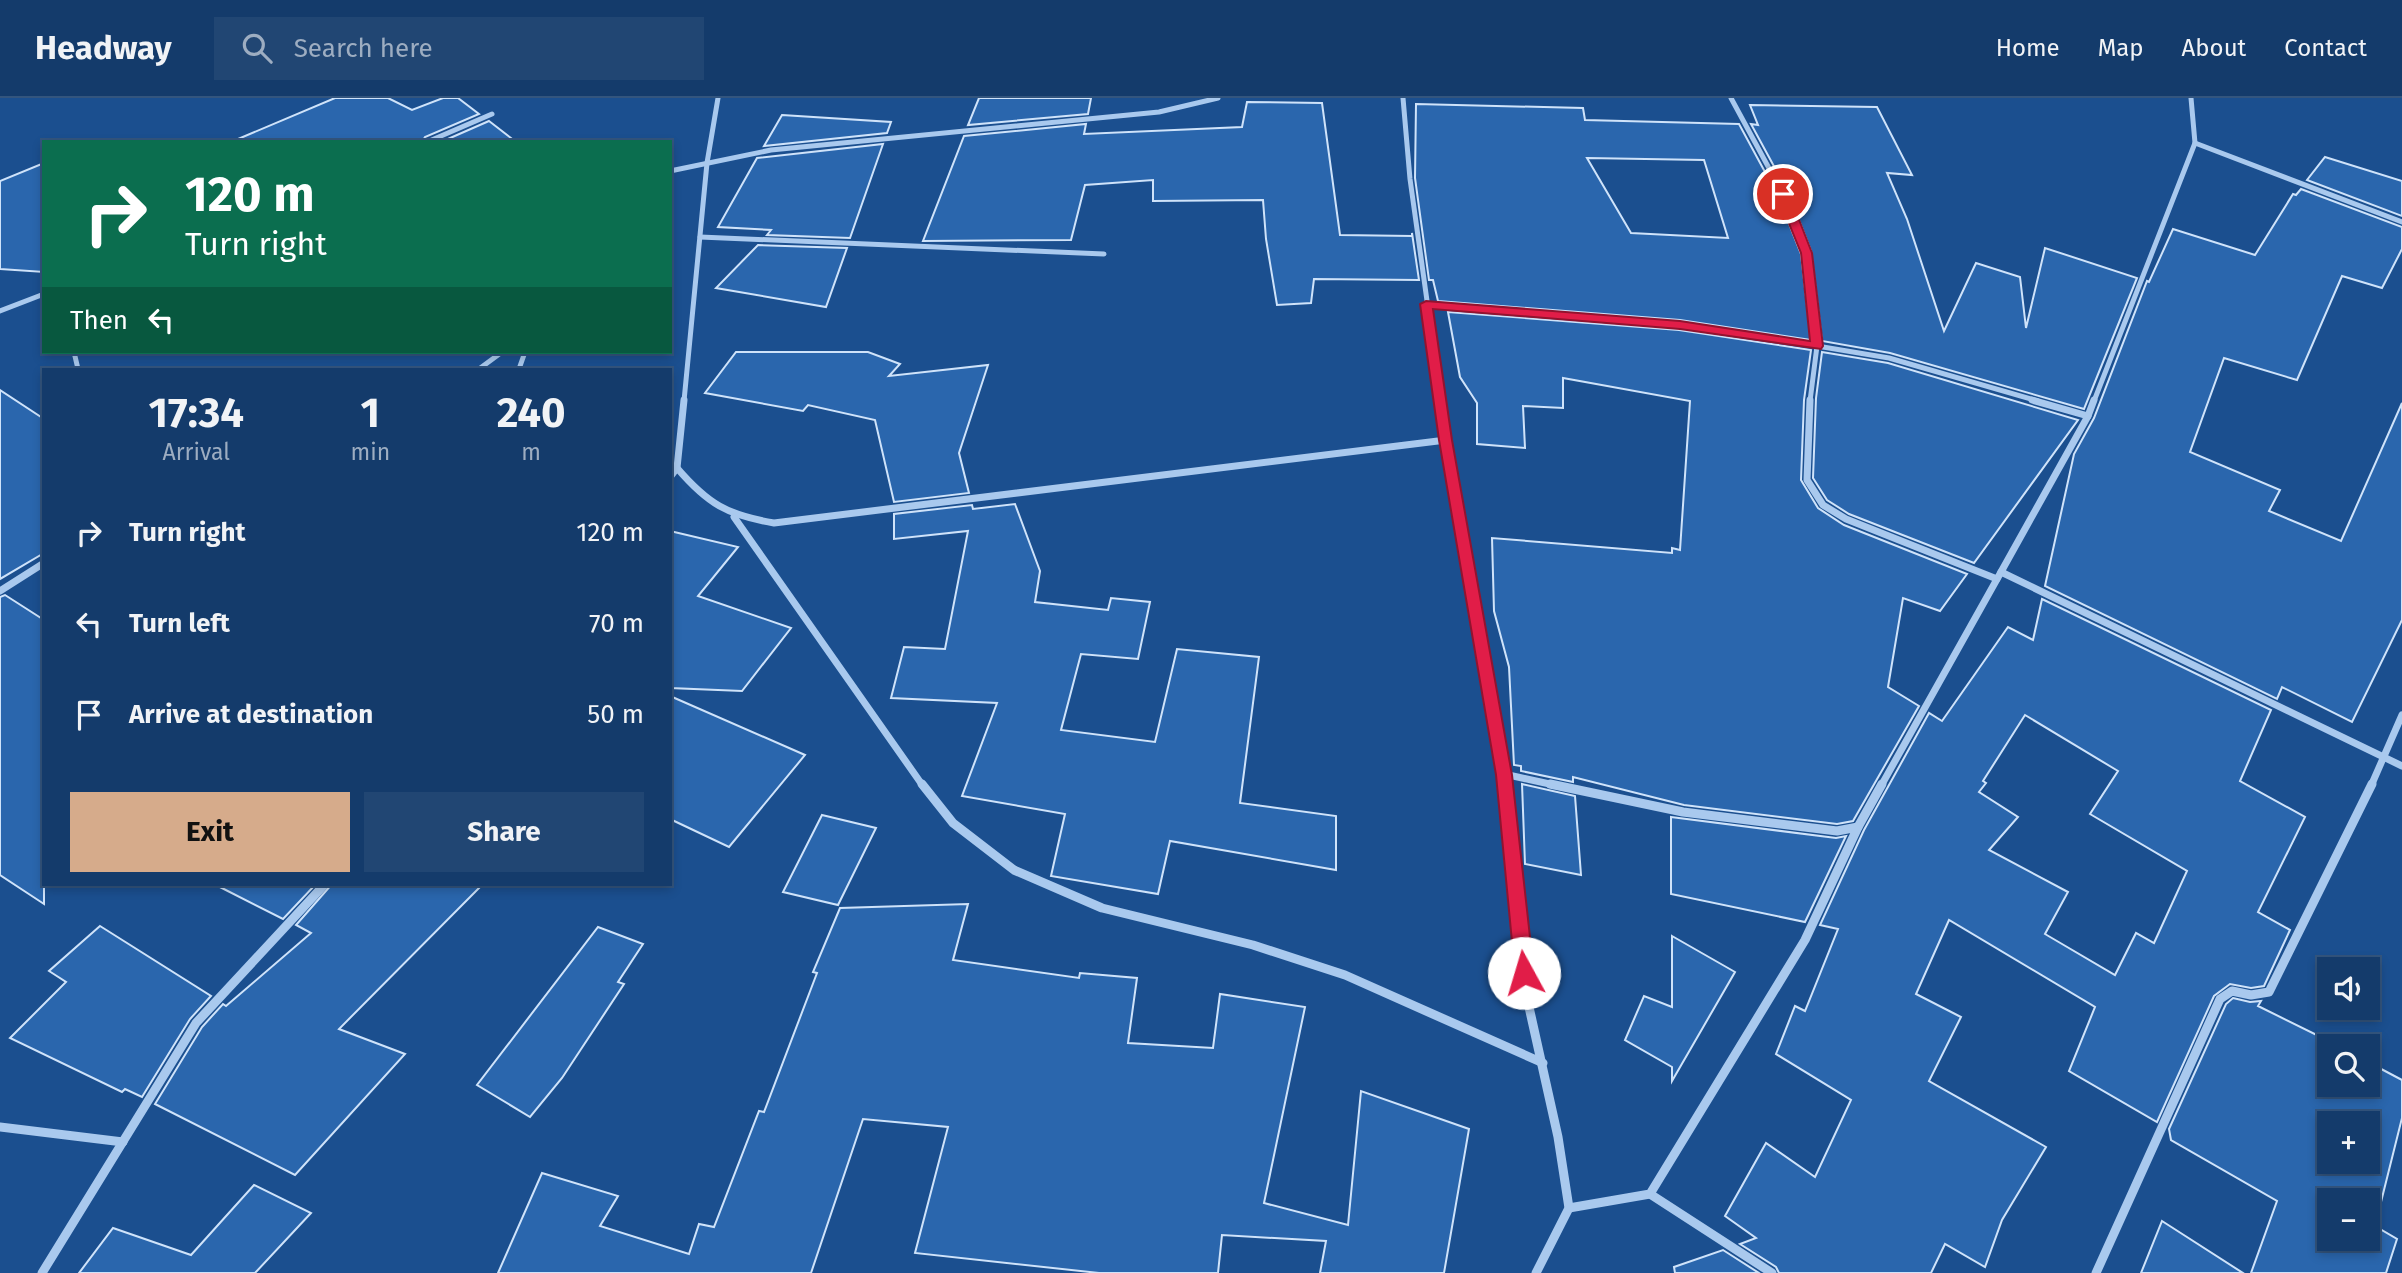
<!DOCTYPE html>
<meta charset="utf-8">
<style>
:root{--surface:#143b6b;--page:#214673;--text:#f1f3f6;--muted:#9dadc1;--line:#33557e;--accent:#d6ab8b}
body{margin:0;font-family:"Fira Sans",sans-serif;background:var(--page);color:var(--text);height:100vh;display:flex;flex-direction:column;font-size:26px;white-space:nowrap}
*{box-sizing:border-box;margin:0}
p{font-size:23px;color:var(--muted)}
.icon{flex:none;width:38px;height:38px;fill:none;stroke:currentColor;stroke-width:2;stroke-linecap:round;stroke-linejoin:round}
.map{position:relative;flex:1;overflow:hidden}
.details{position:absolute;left:42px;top:270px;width:630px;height:518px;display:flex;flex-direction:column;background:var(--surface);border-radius:0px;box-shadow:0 4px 10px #0003,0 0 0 2px var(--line)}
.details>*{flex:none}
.hud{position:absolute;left:42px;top:42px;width:630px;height:214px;border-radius:0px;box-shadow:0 4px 10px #0003,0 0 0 2px var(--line);background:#0b6e4f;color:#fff;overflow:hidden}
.controls{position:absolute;left:2317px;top:859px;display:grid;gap:14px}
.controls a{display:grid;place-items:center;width:63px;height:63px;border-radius:0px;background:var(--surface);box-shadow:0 4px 10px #0003,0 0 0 2px var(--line);font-size:35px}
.pin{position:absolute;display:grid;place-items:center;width:60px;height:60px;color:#fff;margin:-30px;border:4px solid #fff;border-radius:50%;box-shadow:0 2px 7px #0007}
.me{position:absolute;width:77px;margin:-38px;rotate:354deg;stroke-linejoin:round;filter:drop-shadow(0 0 5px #0008)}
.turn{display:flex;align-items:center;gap:24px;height:147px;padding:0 28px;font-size:32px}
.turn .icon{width:91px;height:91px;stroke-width:2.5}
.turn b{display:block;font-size:49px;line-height:60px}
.then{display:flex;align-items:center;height:66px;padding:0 28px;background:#0003;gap:14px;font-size:26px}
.eta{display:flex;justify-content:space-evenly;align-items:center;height:119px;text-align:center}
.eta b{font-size:42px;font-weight:700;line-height:49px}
.button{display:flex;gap:14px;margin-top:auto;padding:14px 28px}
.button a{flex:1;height:80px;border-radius:0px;background:var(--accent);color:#111;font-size:28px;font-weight:700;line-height:80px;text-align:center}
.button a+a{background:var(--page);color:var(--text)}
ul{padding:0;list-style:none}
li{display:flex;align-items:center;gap:21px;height:91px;padding:0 28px}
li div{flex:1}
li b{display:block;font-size:26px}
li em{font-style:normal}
header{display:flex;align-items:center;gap:42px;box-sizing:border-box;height:98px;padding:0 35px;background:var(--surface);border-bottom:2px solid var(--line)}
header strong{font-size:33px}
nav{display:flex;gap:38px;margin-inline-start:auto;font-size:24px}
.search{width:490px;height:63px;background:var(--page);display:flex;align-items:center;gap:18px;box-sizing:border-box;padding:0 24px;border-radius:0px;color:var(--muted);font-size:26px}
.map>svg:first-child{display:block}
</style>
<header>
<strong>Headway</strong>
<div class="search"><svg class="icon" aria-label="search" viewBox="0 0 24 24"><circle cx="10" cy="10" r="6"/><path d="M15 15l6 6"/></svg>Search here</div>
<nav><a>Home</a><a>Map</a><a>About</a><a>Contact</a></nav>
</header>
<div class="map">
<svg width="2402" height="1175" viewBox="0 0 2402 1175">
<rect width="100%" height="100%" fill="#1b4f8f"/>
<g fill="#2a66ad" stroke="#cfe3fa" stroke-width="2" fill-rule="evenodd">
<polygon points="335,0 388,0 412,12 443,0 458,0 479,16 425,39 422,44 231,44"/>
<polygon points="979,0 1091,0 1088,16 968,27"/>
<polygon points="1247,4 1322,5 1340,137 1412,138 1412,135 1419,182 1314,181 1311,205 1277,207 1266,141 1263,102 1153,103 1153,82 1085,87 1071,142 923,143 964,38 1086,26 1084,36 1242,29"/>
<path d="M1416,6L1583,10L1585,22L1739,26L1778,98L1801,156L1811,242L1680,222L1438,203L1433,182H1429L1415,80ZM1587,60L1704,62L1728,140L1631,135Z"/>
<polygon points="1750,7 1877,9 1912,77 1887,75 1907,121 1944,233 1976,165 2020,179 2026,230 2045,150 2137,180 2084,311 1890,255 1822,243 1811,153 1788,94 1751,26 1758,27"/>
<polygon points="782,17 891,24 887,35 764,48"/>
<polygon points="489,23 516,44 441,44"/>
<polygon points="883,46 850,140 767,137 771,132 718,129 757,60"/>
<polygon points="2325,59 2402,83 2402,118 2307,82"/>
<polygon points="44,65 44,174 0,171 0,83"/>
<polygon points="2301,91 2402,129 2402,151 2382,190 2342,178 2297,282 2224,260 2190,354 2280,392 2269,413 2341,443 2402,305 2402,522 2352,624 2282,589 2277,601 2045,488 2074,356 2094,320 2147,183 2149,184 2173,131 2255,157 2293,96 2296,97"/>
<polygon points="758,147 847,150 826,209 716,190"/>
<polygon points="1448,214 1679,232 1811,252 1804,302 1801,382 1818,410 1844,427 1967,476 1940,513 1903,500 1888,589 1919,608 1853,723 1837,726 1684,707 1573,679 1573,684 1521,673 1521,668 1514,667 1509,569 1494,513 1492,440 1672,455 1672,450 1680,452 1690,303 1563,280 1563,310 1523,308 1525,350 1477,346 1477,305 1460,279"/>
<polygon points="736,254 868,254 900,266 889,278 988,267 959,355 969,395 894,404 875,322 808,307 803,313 705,295"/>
<polygon points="1822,254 1888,265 2078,322 1974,465 1849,416 1827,402 1813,380 1816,300"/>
<polygon points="0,292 44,321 44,455 0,481"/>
<polygon points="1015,406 1040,473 1035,504 1108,512 1111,500 1150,504 1138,561 1081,556 1061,632 1155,644 1177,551 1259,559 1240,705 1336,718 1336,772 1170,743 1158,796 1051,778 1065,716 962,698 997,605 891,600 904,549 945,551 968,433 894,441 894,416 972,407 973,411"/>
<polygon points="670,433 738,449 698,498 791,530 742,593 670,590"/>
<polygon points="5,497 44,522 44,806 0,777 0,499"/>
<path d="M2042,501L2271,612L2240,683L2305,719L2258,814L2290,832L2264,888L2251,890L2230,886L2214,898L2157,1024L2069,973L2095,909L1949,822L1916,896L1961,919L1929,983L2046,1049L2002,1122L1985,1169L1945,1146L1931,1175H1779L1776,1169L1740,1146L1756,1140L1725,1118L1766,1045L1815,1079L1851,1002L1776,956L1795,908L1805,913L1838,831L1820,827L1864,732L1929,615L1942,623L2008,529L2033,542ZM2025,617L2118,673L2090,716L2187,773L2154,845L2136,835L2115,877L2045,836L2068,794L1989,752L2018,719L1979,694L1986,685L1983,683Z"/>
<polygon points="670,598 805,657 729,749 670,721"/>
<polygon points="1522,686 1575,698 1581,777 1525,766"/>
<polygon points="822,717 876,730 838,807 783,794"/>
<polygon points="1671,719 1836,740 1846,738 1805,824 1671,796"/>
<polygon points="214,786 316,786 283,821"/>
<polygon points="332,786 483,786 339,931 405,956 295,1077 155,1006 202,929 223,906 226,908 311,835 296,827"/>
<polygon points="968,806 953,862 1079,880 1080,875 1137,880 1128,945 1213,950 1220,896 1305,909 1264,1105 1348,1127 1361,993 1469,1031 1444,1175 1320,1175 1326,1143 1222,1137 1218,1175 1099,1175 915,1155 948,1029 863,1021 811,1175 498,1175 542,1075 618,1098 600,1128 689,1156 699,1126 714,1129 759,1013 764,1014 817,875 813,874 840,810"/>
<polygon points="100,828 211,898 190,921 142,999 125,991 122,994 10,940 66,884 49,873"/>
<polygon points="598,829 643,846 618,884 624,886 562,980 530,1019 477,987"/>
<polygon points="1672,838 1735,874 1672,983 1672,969 1625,942 1644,898 1672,909"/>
<path d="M2233,900L2250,904L2261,903L2258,908L2339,948H2329V987H2368V964L2402,982V1020L2375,1128L2397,1141L2386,1175H2251L2277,1103L2171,1042L2169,1031L2226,906ZM2329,1026H2368V1064H2329ZM2329,1102H2368V1141H2329Z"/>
<polygon points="254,1087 311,1115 255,1175 79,1175 113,1130 191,1157"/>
<polygon points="2162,1123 2243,1175 2141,1175"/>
<polygon points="1723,1152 1759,1175 1675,1175 1674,1169"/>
</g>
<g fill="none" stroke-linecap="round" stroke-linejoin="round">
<g stroke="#a9c9ee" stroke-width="5">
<polyline points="1403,0 1410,81 1441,303"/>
<polyline points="1731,0 1783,96 1806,155 1817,248 1810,303"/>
<polyline points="427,44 492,16"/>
<polyline points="2195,45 2402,124"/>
<polyline points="670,73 771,52 1159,14 1218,0"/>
<polyline points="700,139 1104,156"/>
<polyline points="1426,207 1680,227 1817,248 1889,260 2038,303"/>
<polyline points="0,213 44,196"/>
<polyline points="74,254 78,271"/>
<polyline points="479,271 502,254"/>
<polyline points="519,271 525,254"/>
<polyline points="684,303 707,65 718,0"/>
<polyline points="2094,303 2195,45 2191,0"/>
</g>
<g stroke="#a9c9ee" stroke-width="7">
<polyline points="1440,302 1505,688"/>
<polyline points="1810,302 1807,382 1823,407 1846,421 1997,481"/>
<polyline points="2032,302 2088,318"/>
<polyline points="2094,302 2088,318 2001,474 2402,668"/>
<path d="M677,370C708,406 727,417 774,425L1446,342"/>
<polyline points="670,379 677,370 684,302"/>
<polyline points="734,419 923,688"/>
<polyline points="0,493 44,465"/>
<polyline points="1504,676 1559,688"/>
<polyline points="1881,688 2001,474"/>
<polyline points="2371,688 2402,617"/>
</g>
<g stroke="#a9c9ee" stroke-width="9">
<polyline points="922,686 953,725 1014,772 1102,810 1253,847 1345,877 1543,965"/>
<polyline points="1505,686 1527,900 1558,1039 1569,1110 1536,1175"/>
<polyline points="1550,686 1683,714 1837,733 1858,729"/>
<polyline points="0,1029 123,1044"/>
<polyline points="1650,1096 1772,1175"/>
<polyline points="1569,1110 1650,1096 1805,842 1858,729 1882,686"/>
<polyline points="42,1175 196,925 325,786"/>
<polyline points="2096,1175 2220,901 2232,893 2251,897 2269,894 2372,686"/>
</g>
</g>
<polygon fill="#e11d48" stroke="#92132f" stroke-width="2" points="1783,93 1789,96 1812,155 1823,248 1821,251 1680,231 1433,211 1452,342 1512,677 1534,875 1531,881 1524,884 1518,881 1515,875 1496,677 1439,342 1420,206 1426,203 1680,223 1810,243 1801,155 1777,96"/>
</svg>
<div class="controls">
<a><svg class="icon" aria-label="sound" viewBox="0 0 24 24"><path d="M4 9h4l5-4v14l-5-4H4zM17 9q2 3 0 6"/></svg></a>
<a><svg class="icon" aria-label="search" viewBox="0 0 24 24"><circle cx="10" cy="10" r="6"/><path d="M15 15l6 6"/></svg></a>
<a>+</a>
<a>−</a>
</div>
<div class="pin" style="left:1783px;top:96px;background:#d93025"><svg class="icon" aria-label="arrive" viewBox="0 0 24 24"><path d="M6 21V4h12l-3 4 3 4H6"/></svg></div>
<svg class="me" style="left:1524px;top:875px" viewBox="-20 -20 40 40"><circle r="19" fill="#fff"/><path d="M0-13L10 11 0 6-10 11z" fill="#e11d48"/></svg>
<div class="hud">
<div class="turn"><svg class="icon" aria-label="right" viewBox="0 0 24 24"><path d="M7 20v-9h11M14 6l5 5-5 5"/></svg><div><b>120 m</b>Turn right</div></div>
<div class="then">Then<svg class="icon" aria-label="left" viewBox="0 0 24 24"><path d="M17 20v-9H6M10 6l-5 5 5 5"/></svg></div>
</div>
<section class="details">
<div class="eta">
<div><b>17:34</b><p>Arrival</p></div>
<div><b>1</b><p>min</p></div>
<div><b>240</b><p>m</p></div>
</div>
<ul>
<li><svg class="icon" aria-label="right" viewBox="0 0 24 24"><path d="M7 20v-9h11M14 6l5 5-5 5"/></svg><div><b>Turn right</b></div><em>120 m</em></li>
<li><svg class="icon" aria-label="left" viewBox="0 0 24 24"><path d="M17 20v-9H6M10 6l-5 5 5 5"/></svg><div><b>Turn left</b></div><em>70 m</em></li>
<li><svg class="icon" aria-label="arrive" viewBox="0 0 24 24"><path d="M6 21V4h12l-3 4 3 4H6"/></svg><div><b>Arrive at destination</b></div><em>50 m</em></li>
</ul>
<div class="button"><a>Exit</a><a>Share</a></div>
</section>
</div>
